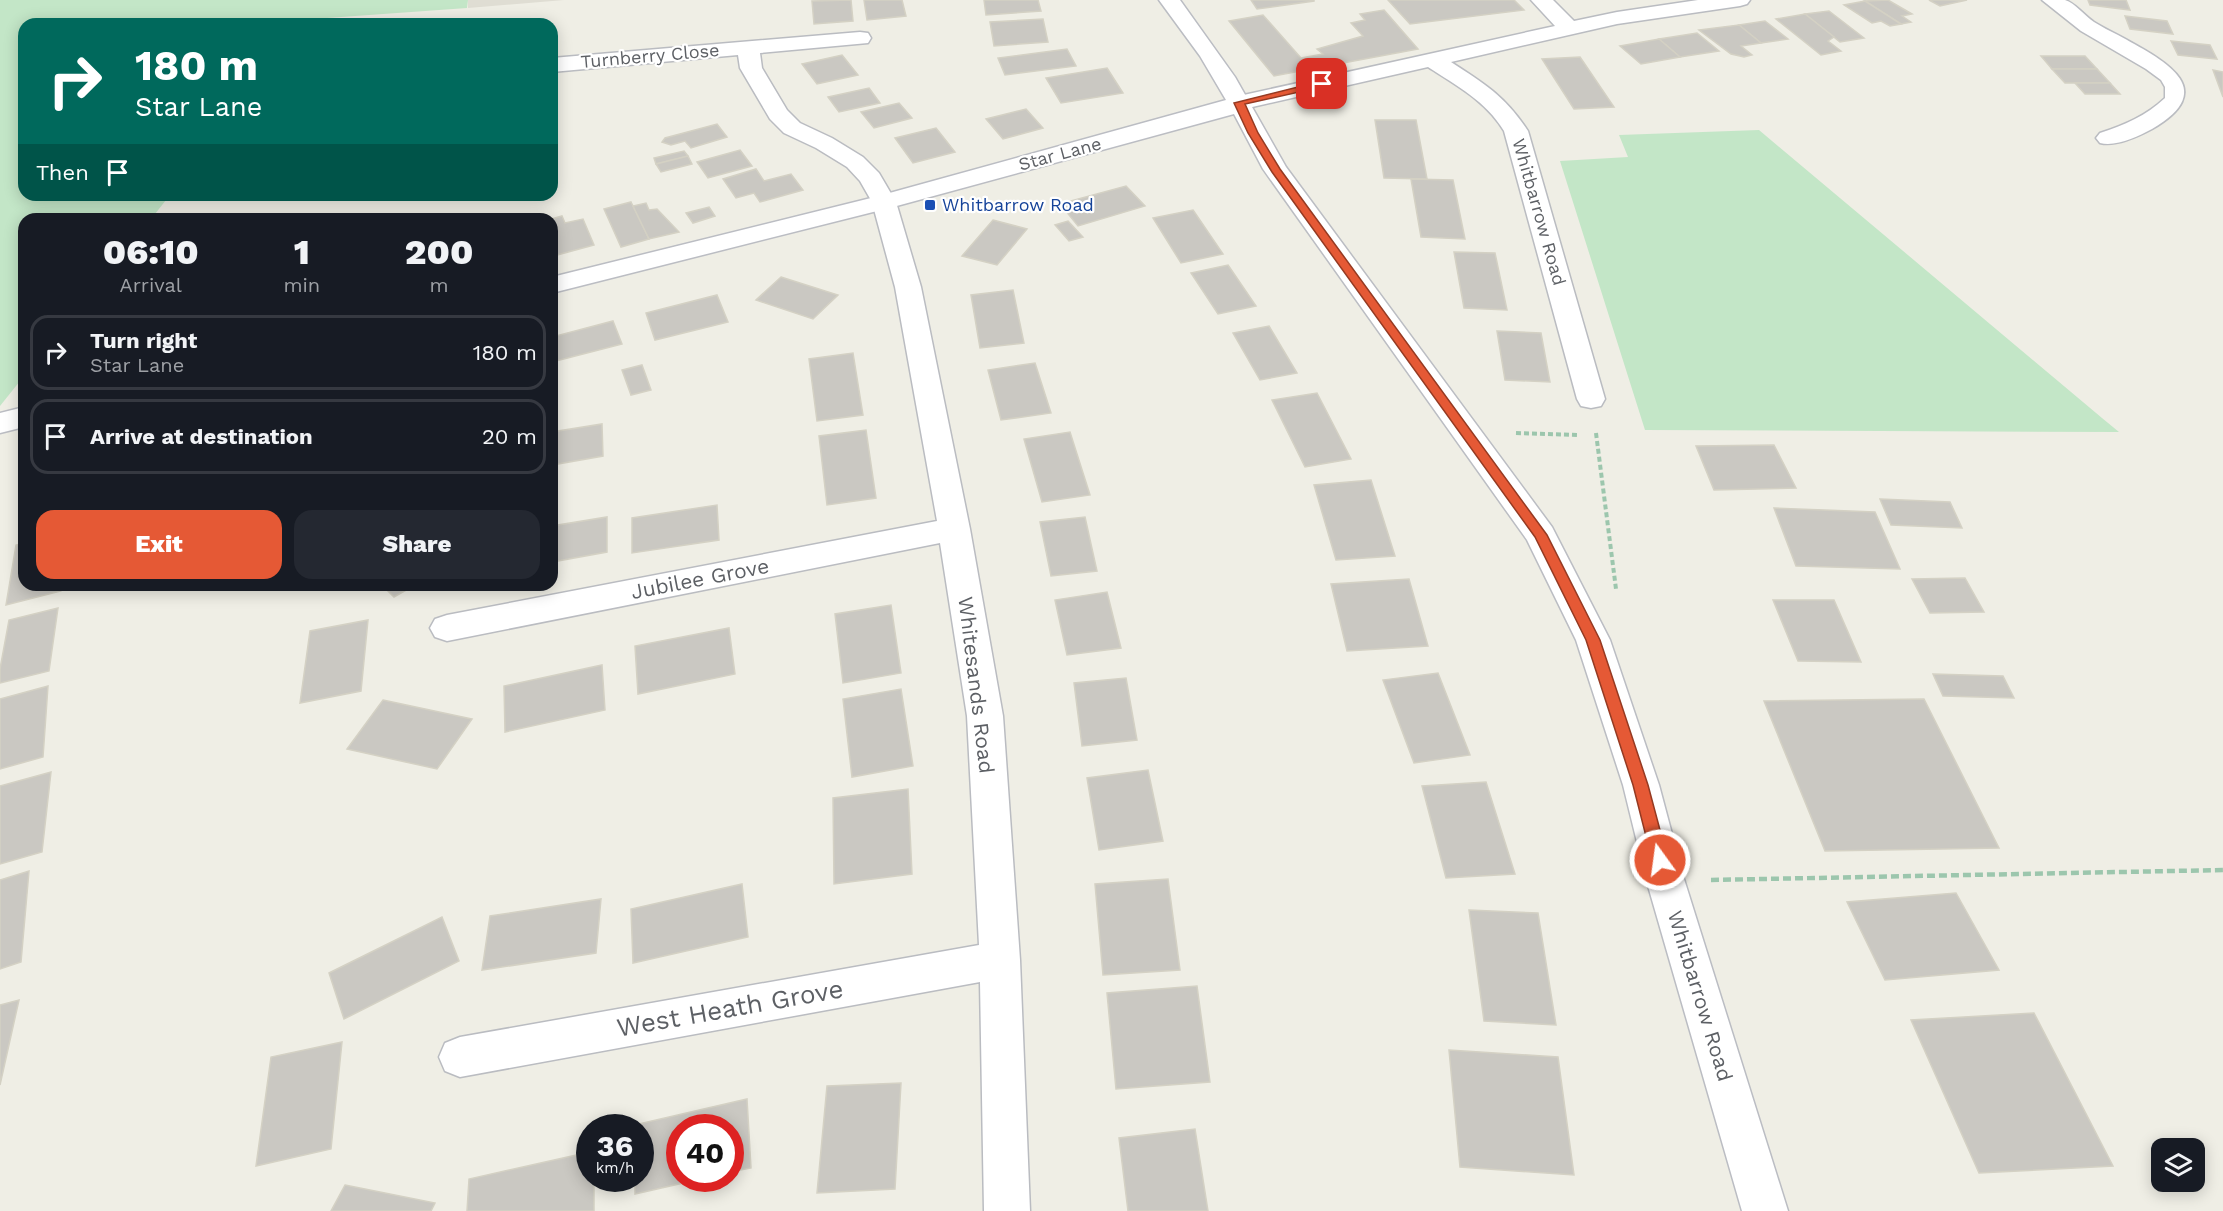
<!DOCTYPE html>
<style>
:root{--surface:#171b24;--page:#242831;--text:#f1f3f6;--muted:#9ea1a6;--line:#363941;--accent:#e55935}
body{margin:0;font-family:"Work Sans",sans-serif;background:var(--page);color:var(--text);height:100vh;display:flex;flex-direction:column;font-size:22px;white-space:nowrap}
*{box-sizing:border-box;margin:0}
p{font-size:20px;color:var(--muted)}
.icon{flex:none;width:33px;height:33px;fill:none;stroke:currentColor;stroke-width:2;stroke-linecap:round;stroke-linejoin:round}
.map{position:relative;flex:1;overflow:hidden}
.panel{position:absolute;left:18px;top:213px;width:540px;height:378px;display:flex;flex-direction:column;background:var(--surface);border-radius:18px;box-shadow:0 3px 15px #0003}
.panel>*{flex:none}
.hud{position:absolute;left:18px;top:18px;width:540px;height:183px;border-radius:18px;box-shadow:0 3px 15px #0003;background:#00695c;color:#fff;overflow:hidden}
.fabs{position:absolute;left:2151px;top:1138px;display:grid;gap:12px}
.fabs a{display:grid;place-items:center;width:54px;height:54px;border-radius:12px;background:var(--surface);box-shadow:0 3px 15px #0003;font-size:30px}
.speed{position:absolute;left:576px;top:1114px;display:flex;gap:12px;font-size:30px;font-weight:700;text-align:center}
.speed>*{display:grid;place-content:center;width:78px;height:78px;border-radius:50%;background:var(--surface);box-shadow:0 3px 15px #0003;line-height:1}
.speed small{font-size:15px;font-weight:400}
.speed .limit{border:9px solid #d22;background:#fff;color:#111}
.pin{position:absolute;display:grid;place-items:center;width:51px;height:51px;color:#fff;margin:-26px;border-radius:12px;box-shadow:0 3px 9px #0006}
.me{position:absolute;width:66px;margin:-33px;rotate:346deg;stroke-linejoin:round;filter:drop-shadow(0 0 4px #0008)}
.turn{display:flex;align-items:center;gap:21px;height:126px;padding:0 18px;font-size:27px}
.turn .icon{width:78px;height:78px;stroke-width:2.5}
.turn b{display:block;font-size:42px;line-height:51px}
.then{display:flex;align-items:center;height:57px;padding:0 18px;background:#0003;gap:12px;font-size:22px}
.eta{display:flex;justify-content:space-evenly;align-items:center;height:102px;text-align:center}
.eta b{font-size:36px;font-weight:800;line-height:42px}
.primary-button{display:flex;gap:12px;margin-top:auto;padding:12px 18px}
.primary-button a{flex:1;height:69px;border-radius:18px;background:var(--accent);color:#fff;font-size:24px;font-weight:800;line-height:69px;text-align:center}
.primary-button a+a{background:var(--page);color:var(--text)}
ul{padding:0;list-style:none}
li{display:flex;align-items:center;gap:18px;height:75px;margin:0 12px 9px;padding:0 6px;border:3px solid var(--line);border-radius:18px}
li div{flex:1}
li b{display:block;font-size:22px}
li em{font-style:normal}
.map>svg:first-child{display:block}
</style>
<div class="map">
<svg width="2223" height="1211" viewBox="0 0 2223 1211">
<rect width="100%" height="100%" fill="#efeee5"/>
<polygon fill="#dfddd3" points="468,0 564,0 468,8"/>
<g fill="#c3e6c7">
<polygon points="0,0 468,0 467,8 243,24 24,24 24,195 170,195 151,219 24,219 24,376 0,406"/>
<polygon points="1759,130 2102,418 2119,432 1645,430 1560,161 1628,157 1619,135"/>
</g>
<g fill="#cac8c2" stroke="#d4d1c4" stroke-width="1.5">
<polygon points="851,0 853,21 814,24 812,1"/>
<polygon points="864,0 902,0 906,16 867,20"/>
<polygon points="984,0 1038,0 1041,11 986,15"/>
<polygon points="1251,0 1314,0 1314,1 1257,9"/>
<polygon points="1388,0 1514,0 1524,10 1410,24"/>
<polygon points="1888,0 1912,14 1902,16 1911,22 1901,24 1865,1"/>
<polygon points="1929,0 1967,0 1940,6"/>
<polygon points="2088,0 2126,0 2130,10 2090,5"/>
<polygon points="1865,1 1901,24 1890,26 1881,21 1872,23 1844,5"/>
<polygon points="1384,10 1418,49 1274,76 1229,21 1263,15 1301,58 1323,54 1317,49 1363,36 1351,23 1365,20 1360,14"/>
<polygon points="1829,11 1864,38 1840,42 1805,14"/>
<polygon points="1805,14 1834,37 1828,41 1841,51 1821,55 1776,19"/>
<polygon points="2125,16 2167,21 2173,34 2130,29"/>
<polygon points="1043,19 1048,42 994,46 990,22"/>
<polygon points="1765,21 1788,39 1761,43 1739,25"/>
<polygon points="1739,25 1761,43 1741,46 1752,55 1744,57 1731,54 1699,30"/>
<polygon points="1697,33 1719,51 1680,57 1659,39"/>
<polygon points="1659,39 1680,57 1641,64 1620,46"/>
<polygon points="2171,41 2210,45 2217,59 2178,55"/>
<polygon points="1067,49 1076,66 1005,75 998,58"/>
<polygon points="842,55 858,75 817,84 802,64"/>
<polygon points="2041,56 2085,56 2097,69 2052,69"/>
<polygon points="1580,57 1614,107 1574,109 1542,59"/>
<polygon points="1107,68 1123,93 1061,103 1046,78"/>
<polygon points="2052,69 2097,69 2110,83 2065,83"/>
<polygon points="2213,70 2223,72 2223,97"/>
<polygon points="2075,83 2110,83 2120,94 2085,94"/>
<polygon points="869,88 880,103 839,112 828,97"/>
<polygon points="899,103 912,118 874,128 861,112"/>
<polygon points="1026,109 1043,128 1003,139 986,119"/>
<polygon points="1375,120 1416,120 1427,179 1384,178"/>
<polygon points="717,124 727,137 691,148 685,141 671,145 662,142 665,138"/>
<polygon points="936,128 955,152 913,163 895,138"/>
<polygon points="740,150 752,166 708,178 697,162"/>
<polygon points="684,151 688,156 656,164 654,158"/>
<polygon points="688,156 692,164 661,172 656,164"/>
<polygon points="756,169 764,181 791,174 803,190 760,202 754,193 736,198 723,179"/>
<polygon points="1411,179 1453,180 1465,239 1421,237"/>
<polygon points="1126,186 1145,206 1078,226 1060,204"/>
<polygon points="631,202 649,239 621,247 604,209"/>
<polygon points="646,203 649,210 657,209 679,232 649,239 633,206"/>
<polygon points="709,207 715,216 693,223 686,213"/>
<polygon points="1193,210 1223,254 1181,263 1153,218"/>
<polygon points="562,216 565,223 583,219 594,245 557,255 552,242 551,219"/>
<polygon points="993,220 1027,229 997,265 962,256"/>
<polygon points="1068,221 1083,237 1069,241 1055,225"/>
<polygon points="1454,252 1495,253 1507,310 1464,308"/>
<polygon points="1228,265 1256,306 1218,314 1191,273"/>
<polygon points="781,277 838,295 813,319 756,300"/>
<polygon points="1013,290 1024,343 980,348 971,295"/>
<polygon points="717,295 728,322 655,340 646,313"/>
<polygon points="613,321 622,344 552,362 552,337"/>
<polygon points="1269,326 1297,373 1260,380 1233,333"/>
<polygon points="1497,331 1541,333 1550,382 1505,380"/>
<polygon points="853,353 863,415 817,421 809,359"/>
<polygon points="1035,363 1051,413 1001,420 988,370"/>
<polygon points="642,365 651,390 631,395 622,370"/>
<polygon points="1317,393 1351,459 1305,467 1272,400"/>
<polygon points="602,424 603,456 552,465 552,432"/>
<polygon points="866,430 876,498 827,505 819,436"/>
<polygon points="1070,432 1090,495 1042,502 1024,439"/>
<polygon points="1774,445 1796,488 1714,490 1696,446"/>
<polygon points="1371,480 1395,556 1336,560 1314,485"/>
<polygon points="1880,499 1950,502 1962,528 1891,525"/>
<polygon points="717,505 719,540 632,553 632,518"/>
<polygon points="1774,508 1875,512 1900,569 1796,566"/>
<polygon points="607,517 607,552 552,562 552,526"/>
<polygon points="1085,517 1097,571 1051,576 1040,522"/>
<polygon points="24,543 24,585 62,585 61,591 6,605 16,545"/>
<polygon points="1965,578 1984,612 1930,613 1912,579"/>
<polygon points="1409,579 1428,646 1347,651 1331,584"/>
<polygon points="382,585 415,585 394,597"/>
<polygon points="1107,592 1121,648 1067,655 1055,600"/>
<polygon points="1773,600 1834,600 1861,662 1798,661"/>
<polygon points="891,605 901,673 843,683 835,614"/>
<polygon points="58,608 49,671 0,683 0,669 9,620"/>
<polygon points="368,620 361,691 300,703 310,631"/>
<polygon points="729,628 735,674 638,694 635,646"/>
<polygon points="602,665 605,710 505,732 504,686"/>
<polygon points="1438,673 1470,755 1414,763 1383,680"/>
<polygon points="1933,674 2003,676 2014,698 1943,696"/>
<polygon points="1126,678 1137,740 1082,746 1074,683"/>
<polygon points="48,686 43,757 0,769 0,699"/>
<polygon points="901,689 913,766 852,777 843,699"/>
<polygon points="1924,699 1999,848 1825,851 1764,701"/>
<polygon points="383,700 472,719 437,769 347,749"/>
<polygon points="1148,770 1163,841 1099,850 1087,778"/>
<polygon points="51,772 42,852 0,864 0,786"/>
<polygon points="1486,782 1515,874 1446,878 1422,786"/>
<polygon points="908,789 912,874 834,884 833,798"/>
<polygon points="29,871 21,962 0,969 0,880"/>
<polygon points="1168,879 1180,970 1103,975 1095,884"/>
<polygon points="742,884 748,937 633,963 631,909"/>
<polygon points="1956,893 1999,970 1885,980 1847,902"/>
<polygon points="601,899 596,953 482,970 490,916"/>
<polygon points="1469,910 1538,913 1556,1025 1484,1021"/>
<polygon points="442,917 459,961 344,1019 329,973"/>
<polygon points="1197,986 1210,1082 1116,1089 1107,993"/>
<polygon points="19,1000 0,1085 0,1005"/>
<polygon points="2034,1013 2113,1166 1979,1173 1911,1020"/>
<polygon points="342,1042 331,1149 256,1166 271,1057"/>
<polygon points="1449,1050 1558,1057 1574,1175 1460,1167"/>
<polygon points="901,1083 895,1189 817,1193 827,1086"/>
<polygon points="747,1099 751,1168 730,1172 730,1128 680,1128 680,1179 701,1179 635,1194 635,1179 640,1179 640,1128 634,1128 634,1125"/>
<polygon points="1195,1129 1208,1211 1128,1211 1119,1138"/>
<polygon points="590,1152 590,1179 594,1179 594,1211 467,1211 469,1179"/>
<polygon points="345,1185 435,1203 431,1211 331,1211"/>
</g>
<g fill="none" stroke-linecap="round" stroke-linejoin="round">
<defs>
<g id="street">
<path d="M1531,0H1553L1574,21L1617,12L1698,0H1750L1747,4L1740,6L1617,24L1451,62C1485,84 1505,96 1528,131L1605,399L1601,406L1591,408L1581,406L1577,399L1504,131C1486,101 1457,86 1428,67L1239,110L1231,108L1228,103L1231,98L1239,96L1555,26Z"/>
<path d="M2042,0C2048,0 2058,0 2065,0C2075,3 2085,16 2094,22C2102,27 2110,31 2118,35C2161,59 2223,88 2152,129C2137,137 2116,147 2100,143L2096,138L2100,133C2124,125 2146,116 2165,98V87L2161,80L2146,69L2081,31Z"/>
<polygon points="860,32 868,33 871,38 868,43 760,53 762,68 787,110 800,123 832,138 863,157 879,173 896,202 921,287 970,529 1003,716 1020,960 1030,1211 984,1211 980,982 460,1077 445,1071 439,1057 445,1043 460,1037 979,945 967,716 940,543 447,641 435,637 430,628 435,619 447,615 937,521 895,287 872,202 860,181 847,167 816,148 784,133 770,119 740,68 738,55 552,72 552,58"/>
</g>
<g id="secondary">
<polygon points="1159,0 1180,0 1235,77 1286,167 1552,527 1610,640 1659,785 1684,879 1788,1211 1742,1211 1646,879 1623,785 1576,640 1527,540 1263,169 1234,114 893,207 552,293 552,277 875,197 1226,100 1200,56"/>
<polygon points="24,407 24,427 0,433 0,413"/>
</g>
</defs>
<use href="#street" stroke="#babcc1" stroke-width="3"/>
<use href="#secondary" stroke="#bbbdc3" stroke-width="3"/>
<g stroke="#9cc6ad" stroke-width="4" stroke-dasharray="5 3" stroke-linecap="butt">
<polyline points="1516,433 1578,435"/>
<polyline points="1596,433 1616,589"/>
</g>
<polyline stroke="#9cc6ad" stroke-width="4.5" stroke-dasharray="8 4" stroke-linecap="butt" points="1711,880 2223,870"/>
<use href="#street" fill="#fff" fill-rule="evenodd"/>
<use href="#secondary" fill="#fff" fill-rule="evenodd"/>
</g>
<polygon fill="#e55935" stroke="#953a22" stroke-width="1.5" points="1322,81 1326,82 1326,86 1245,104 1258,133 1280,169 1547,535 1600,640 1648,785 1668,860 1666,865 1660,867 1655,865 1652,860 1633,785 1586,640 1535,537 1272,172 1248,133 1234,103"/>
<rect fill="#1a4fb4" stroke="#fff" stroke-width="2" x="924" y="199" width="12" height="12" rx="3"/>
<g text-anchor="middle" stroke-width="4.5" stroke-linejoin="round" paint-order="stroke">
<g font-size="18" fill="#5d6065" stroke="#fff">
<text transform="translate(650 56) rotate(-5)" y="6">Turnberry Close</text>
<text transform="translate(1060 154) rotate(-15)" y="6">Star Lane</text>
<text transform="translate(1539 212) rotate(74)" y="6">Whitbarrow Road</text>
</g>
<g font-size="18" fill="#164399" stroke="#fff" text-anchor="start">
<text x="942" y="211">Whitbarrow Road</text>
</g>
<g font-size="21" fill="#5d6065" stroke="#fff">
<text transform="translate(700 579) rotate(-11)" y="7">Jubilee Grove</text>
<text transform="translate(976 685) rotate(83)" y="7">Whitesands Road</text>
<text transform="translate(1700 996) rotate(73)" y="7">Whitbarrow Road</text>
</g>
<g font-size="26" fill="#5d6065" stroke="#fff">
<text transform="translate(730 1008) rotate(-10)" y="9">West Heath Grove</text>
</g>
</g>
</svg>
<div class="fabs">
<a><svg class="icon" aria-label="layers" viewBox="0 0 24 24"><path d="M12 4l9 5-9 5-9-5zM3 14l9 5 9-5"/></svg></a>
</div>
<div class="speed"><div>36<small>km/h</small></div><div class="limit">40</div></div>
<div class="pin" style="left:1322px;top:84px;background:#d93025"><svg class="icon" aria-label="arrive" viewBox="0 0 24 24"><path d="M6 21V4h12l-3 4 3 4H6"/></svg></div>
<svg class="me" style="left:1660px;top:860px" viewBox="-20 -20 40 40"><circle r="17" fill="#e55935" stroke="#fff" stroke-width="3"/><path d="M0-11L8 9 0 5-8 9z" fill="#fff"/></svg>
<div class="hud">
<div class="turn"><svg class="icon" aria-label="right" viewBox="0 0 24 24"><path d="M7 20v-9h11M14 6l5 5-5 5"/></svg><div><b>180 m</b>Star Lane</div></div>
<div class="then">Then<svg class="icon" aria-label="arrive" viewBox="0 0 24 24"><path d="M6 21V4h12l-3 4 3 4H6"/></svg></div>
</div>
<section class="panel">
<div class="eta">
<div><b>06:10</b><p>Arrival</p></div>
<div><b>1</b><p>min</p></div>
<div><b>200</b><p>m</p></div>
</div>
<ul>
<li><svg class="icon" aria-label="right" viewBox="0 0 24 24"><path d="M7 20v-9h11M14 6l5 5-5 5"/></svg><div><b>Turn right</b><p>Star Lane</p></div><em>180 m</em></li>
<li><svg class="icon" aria-label="arrive" viewBox="0 0 24 24"><path d="M6 21V4h12l-3 4 3 4H6"/></svg><div><b>Arrive at destination</b></div><em>20 m</em></li>
</ul>
<div class="primary-button"><a>Exit</a><a>Share</a></div>
</section>
</div>
